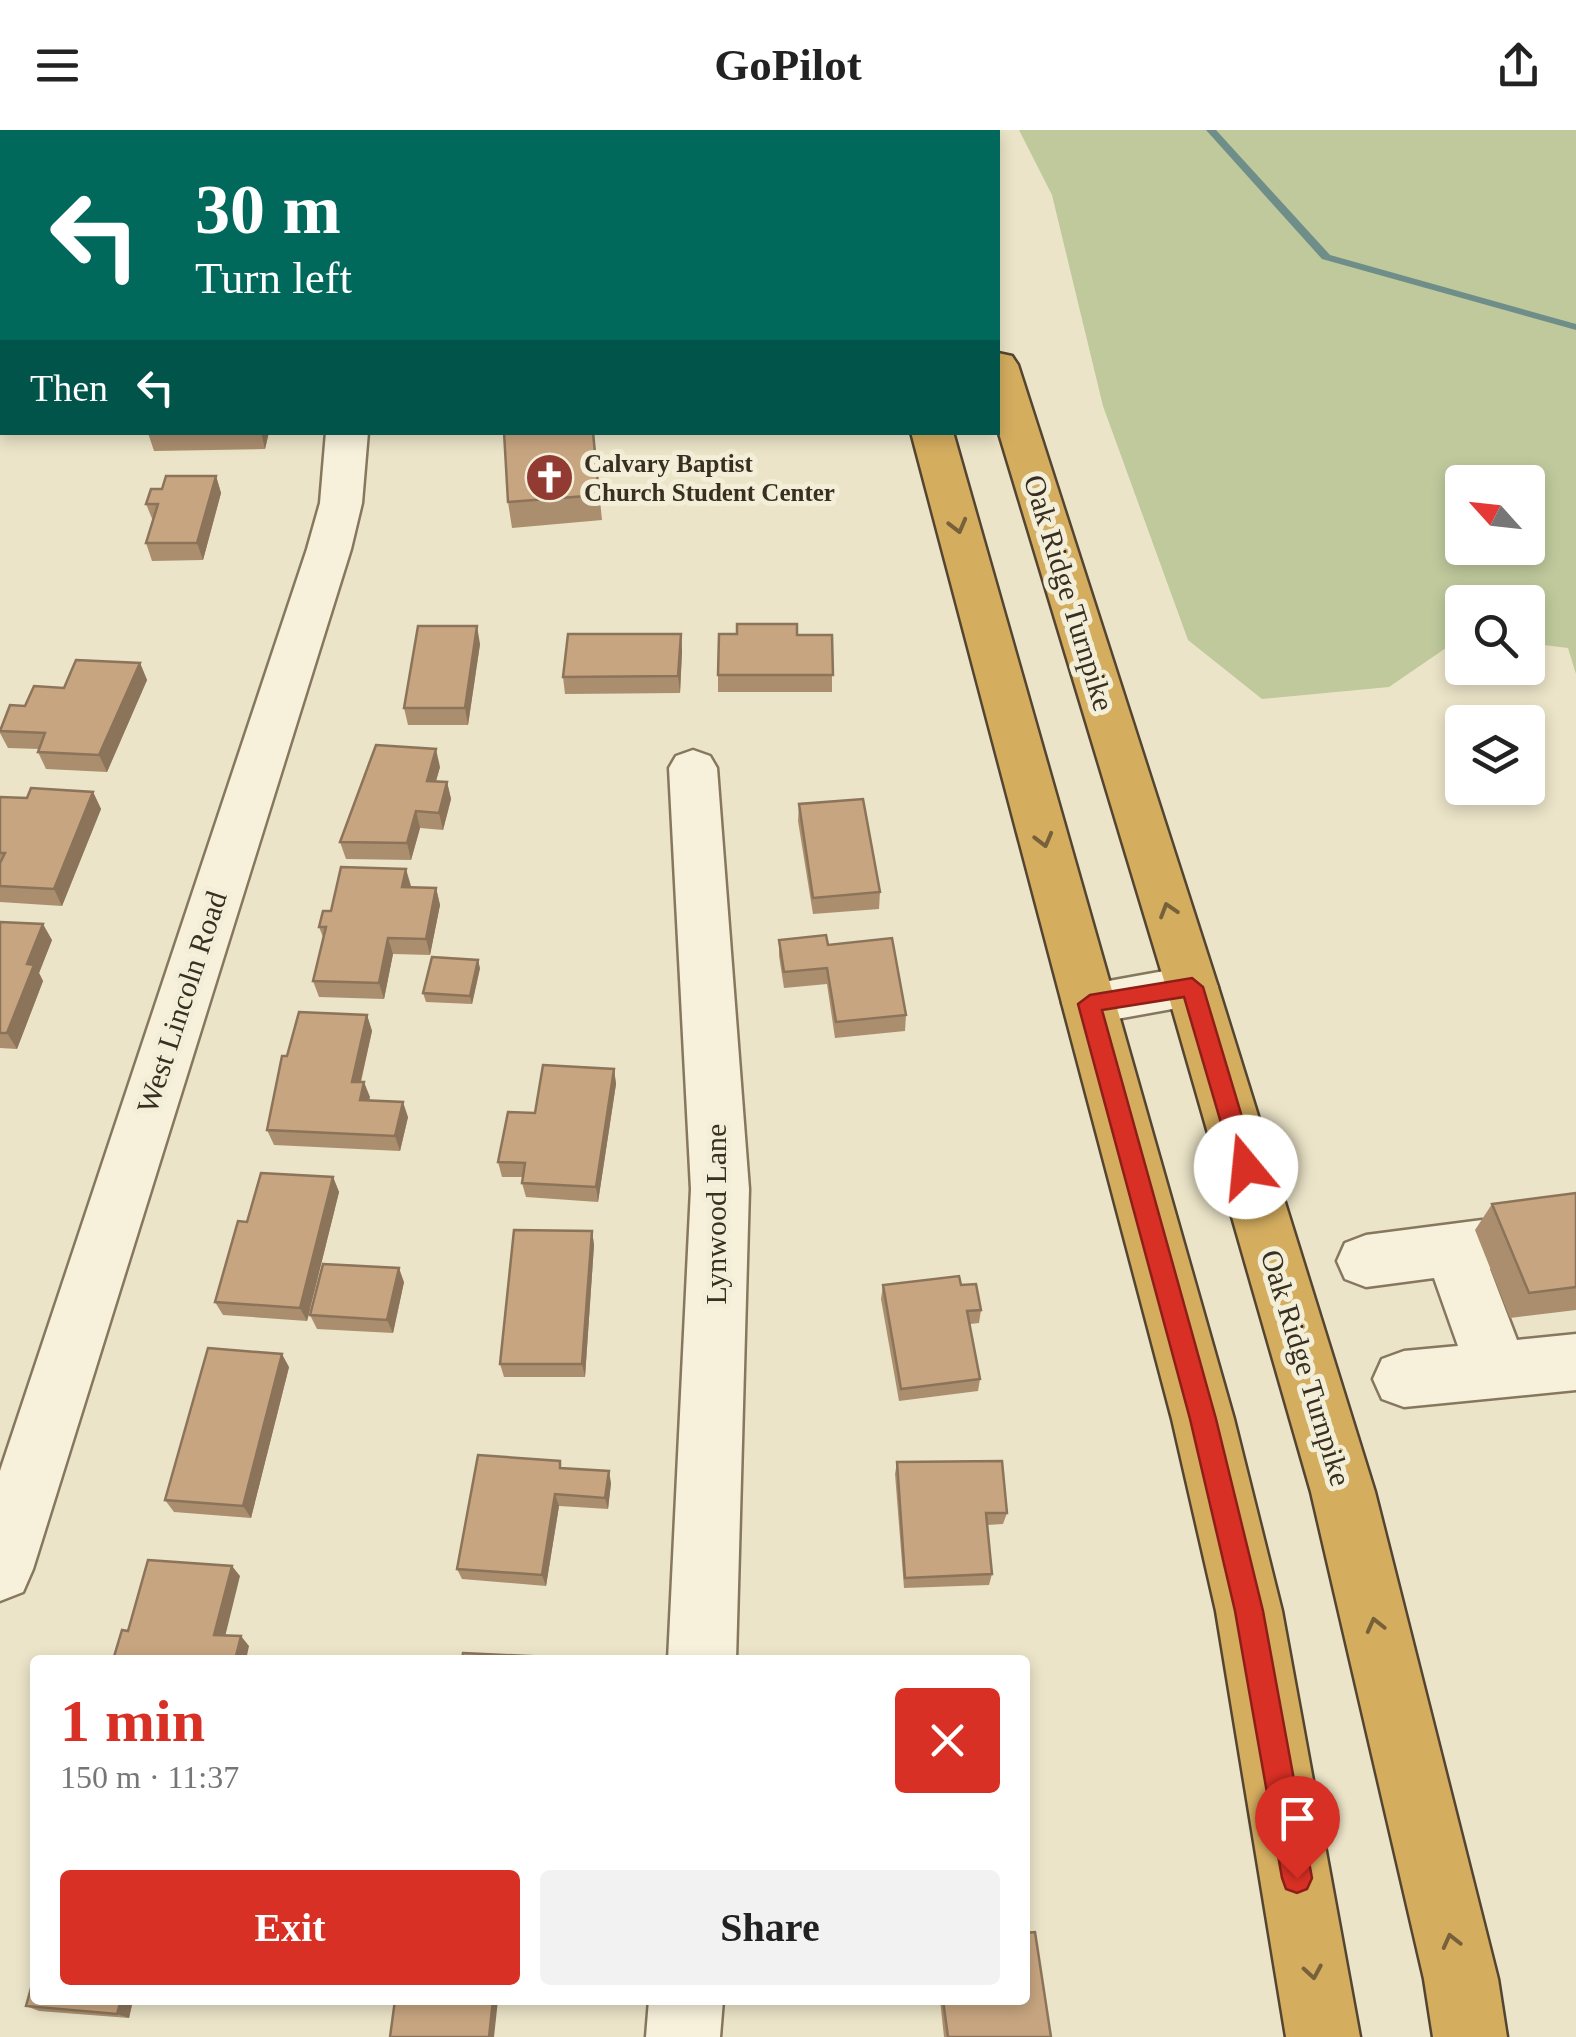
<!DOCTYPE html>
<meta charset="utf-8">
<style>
:root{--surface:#fff;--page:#f2f2f2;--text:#222;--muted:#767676;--accent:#d93025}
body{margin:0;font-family:Georgia,serif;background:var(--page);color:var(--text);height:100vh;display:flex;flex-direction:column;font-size:38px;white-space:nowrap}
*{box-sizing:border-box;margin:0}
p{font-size:32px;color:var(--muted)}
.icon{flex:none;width:55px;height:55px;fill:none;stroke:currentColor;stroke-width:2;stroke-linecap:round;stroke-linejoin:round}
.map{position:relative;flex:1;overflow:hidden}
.side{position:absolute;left:30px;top:1525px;width:1000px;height:350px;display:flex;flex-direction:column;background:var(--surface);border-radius:10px;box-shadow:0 5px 15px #0003}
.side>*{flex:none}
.banner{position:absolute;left:0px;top:0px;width:1000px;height:305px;box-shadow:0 5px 15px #0003;background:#00695c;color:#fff;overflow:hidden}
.needle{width:65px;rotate:297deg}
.fabs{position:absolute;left:1445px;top:335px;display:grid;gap:20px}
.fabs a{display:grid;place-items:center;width:100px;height:100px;border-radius:10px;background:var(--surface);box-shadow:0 5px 15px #0003;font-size:50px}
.pin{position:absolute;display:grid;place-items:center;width:85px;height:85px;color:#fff;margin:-102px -42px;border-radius:50% 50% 50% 0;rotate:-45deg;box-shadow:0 0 10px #0007}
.pin .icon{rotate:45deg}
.me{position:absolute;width:110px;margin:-55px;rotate:343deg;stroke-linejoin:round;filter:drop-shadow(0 0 8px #0008)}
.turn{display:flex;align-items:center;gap:35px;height:210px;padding:0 30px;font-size:45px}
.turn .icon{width:130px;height:130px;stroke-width:2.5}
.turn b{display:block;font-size:70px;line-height:85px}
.then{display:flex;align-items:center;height:95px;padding:0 30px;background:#0003;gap:20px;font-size:38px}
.round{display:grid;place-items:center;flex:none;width:105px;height:105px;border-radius:10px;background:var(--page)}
.summary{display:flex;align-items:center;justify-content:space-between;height:170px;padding:0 30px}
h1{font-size:60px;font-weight:700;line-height:75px;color:var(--accent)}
.action{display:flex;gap:20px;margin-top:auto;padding:20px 30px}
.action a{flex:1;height:115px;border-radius:10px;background:var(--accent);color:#fff;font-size:40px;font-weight:700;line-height:115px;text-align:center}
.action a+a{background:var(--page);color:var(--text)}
header{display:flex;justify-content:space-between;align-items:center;height:130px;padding:0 30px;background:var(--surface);font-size:45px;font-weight:700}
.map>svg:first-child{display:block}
</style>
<header><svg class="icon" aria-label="menu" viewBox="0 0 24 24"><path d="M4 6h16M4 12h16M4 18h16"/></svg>GoPilot<svg class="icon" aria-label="share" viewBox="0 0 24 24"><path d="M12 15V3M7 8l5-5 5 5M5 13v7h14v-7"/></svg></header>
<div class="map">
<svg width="1576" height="1907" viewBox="0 0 1576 1907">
<rect width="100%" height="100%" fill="#ebe4c8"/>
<path fill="#bfc99c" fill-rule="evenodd" d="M1019,0H1576V544L1568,518L1528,513V472H1462V507L1389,557L1262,569L1188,510L1103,276L1052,65ZM1462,352H1528V418H1462Z"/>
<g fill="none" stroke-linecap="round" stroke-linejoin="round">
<polygon fill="#6f8e89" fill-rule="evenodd" points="1206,0 1216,0 1330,125 1576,194 1576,200 1322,129"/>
<defs>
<g id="minor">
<polygon points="326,0 362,0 362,2 327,2"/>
<rect x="0" y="182" width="2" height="24"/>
<polygon points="326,302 368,302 362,373 351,419 33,1439 23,1462 0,1471 0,1341 307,419 320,373"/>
<polygon points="693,620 710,626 717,638 749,1059 736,1530 668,1530 691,1059 669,638 676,626"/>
<polygon points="1192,836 1211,842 1218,857 1211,872 1089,894 1070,888 1062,873 1070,858"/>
<polygon points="1482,1090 1503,1098 1511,1116 1503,1134 1490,1139 1517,1210 1576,1204 1576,1260 1404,1277 1382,1269 1373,1249 1382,1229 1404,1221 1458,1216 1434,1148 1366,1157 1345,1149 1337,1131 1345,1113 1366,1105"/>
<polygon points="649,1870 723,1870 720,1907 646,1907"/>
</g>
<g id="highway">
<polygon points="827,0 863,0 864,2 829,2"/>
<polygon points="907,0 943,0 943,2 908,2"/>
<polygon points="998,223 1012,226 1018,235 1218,857 1375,1362 1498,1849 1507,1907 1433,1907 1424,1849 1311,1362 1166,857 998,300"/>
<polygon points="911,302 953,302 1234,1289 1282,1481 1360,1907 1286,1907 1216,1481 1172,1289"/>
</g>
</defs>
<use href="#minor" stroke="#86775e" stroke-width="5"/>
<use href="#highway" stroke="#544532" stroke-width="5"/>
<use href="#minor" fill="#f7f1db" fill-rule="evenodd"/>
<use href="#highway" fill="#d4ad5f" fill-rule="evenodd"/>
</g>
<g fill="#ab8e6e">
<polygon points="2,59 2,145 0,145 0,60"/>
<rect x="0" y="230" width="2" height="46"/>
<polygon points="269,302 265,319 154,321 148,303"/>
<polygon points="593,302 602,390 512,398 508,372"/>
<polygon points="216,346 221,363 203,430 152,431 146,413 153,391 146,374 162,359"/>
<polygon points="681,504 682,521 680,563 565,564 563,547"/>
<polygon points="832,505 832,562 718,562 718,545"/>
<polygon points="480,514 468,595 408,595 404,578"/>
<polygon points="140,533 147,550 107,642 46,639 38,622 39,619 8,618 0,603 0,598 25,576 64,558"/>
<polygon points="440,637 436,651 447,652 451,669 443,700 420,698 411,730 346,729 340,712"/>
<polygon points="93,662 101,679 62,776 0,772 0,667 27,668"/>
<polygon points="799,674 880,762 879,779 813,784 798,691"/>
<polygon points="411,756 410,758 436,758 440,775 430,825 393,824 384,869 319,867 313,851 323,807 319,797 331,781"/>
<polygon points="0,792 52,810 39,843 43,851 17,919 0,918"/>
<polygon points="779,810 828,815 906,885 905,901 835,908 827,854 784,858 779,826"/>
<polygon points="480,838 472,874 426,872 423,863"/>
<polygon points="367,885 372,901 361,952 364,952 369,970 408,987 400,1021 274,1015 267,1000 287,926"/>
<polygon points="614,939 616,954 598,1072 526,1067 522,1053 523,1047 502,1047 498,1032 535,983"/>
<polygon points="333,1047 339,1062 307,1191 223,1185 215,1172 247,1092"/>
<polygon points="1576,1063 1576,1180 1510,1188 1475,1100 1492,1074"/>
<polygon points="592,1101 594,1115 585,1247 504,1247 500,1234"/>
<polygon points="404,1152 393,1203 317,1199 310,1185"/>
<polygon points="883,1155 961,1155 981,1180 979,1193 970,1194 980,1249 978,1261 899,1271 881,1169"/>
<polygon points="289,1237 251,1388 174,1382 165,1370"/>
<polygon points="897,1332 1007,1383 1003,1394 987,1395 992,1444 989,1455 904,1458 895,1344"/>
<polygon points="562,1338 611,1353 608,1379 559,1376 546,1456 462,1449 457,1439"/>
<polygon points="35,1870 133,1870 129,1888 39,1881 26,1876"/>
<polygon points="940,1870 1025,1870 1051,1907 944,1907"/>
</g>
<g fill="#8b745a">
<polygon points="261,302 269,302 265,319"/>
<polygon points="216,346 221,363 203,430 197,413"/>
<polygon points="477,496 480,514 468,595 465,578"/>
<polygon points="681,504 682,521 680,563 678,546"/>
<polygon points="140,533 147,550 107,642 99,625"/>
<polygon points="436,619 440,637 431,668 427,651"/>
<polygon points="447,652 451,669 443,700 439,683"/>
<polygon points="93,662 101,679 62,776 54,759"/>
<polygon points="416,681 420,698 411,730 407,713"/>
<polygon points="406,739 411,756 406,774 402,757"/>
<polygon points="436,758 440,775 430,825 426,809"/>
<polygon points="43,794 52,810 39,843 43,851 17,919 7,903 27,834"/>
<polygon points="388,808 393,824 384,869 379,853"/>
<polygon points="478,830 480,838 472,874 470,866"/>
<polygon points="367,885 372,901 357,967 352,952"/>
<polygon points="614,939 616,954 598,1072 596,1057"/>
<polygon points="364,952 370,967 366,985 360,970"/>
<polygon points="403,972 408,987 400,1021 395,1006"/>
<polygon points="333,1047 339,1062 307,1191 300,1178"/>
<polygon points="592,1101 594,1115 585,1247 582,1234"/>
<polygon points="399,1138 404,1152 393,1203 387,1190"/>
<polygon points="282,1224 289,1237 251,1388 243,1376"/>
<polygon points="609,1341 611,1353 608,1379 605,1368"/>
<polygon points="555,1364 559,1376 546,1456 542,1445"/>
<polygon points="232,1436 240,1446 223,1515 214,1505"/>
<polygon points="241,1506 249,1516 246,1530 235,1530"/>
<polygon points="121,1870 133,1870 129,1888 117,1884"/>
<polygon points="493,1870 498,1870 494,1907 489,1907"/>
</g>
<g fill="#c7a580" stroke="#8b745a" stroke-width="2.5">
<polygon points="2,59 2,118 0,118 0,60"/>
<rect x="0" y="230" width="2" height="27"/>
<polygon points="504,302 593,302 599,365 508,372"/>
<polygon points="166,346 216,346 197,413 146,413 158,374 146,374 151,359 162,359"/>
<polygon points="737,494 797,494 797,505 832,505 833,545 718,545 719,504 737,504"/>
<polygon points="418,496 477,496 465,578 404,578"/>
<polygon points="568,504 681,504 678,546 563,547"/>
<polygon points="76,530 140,533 99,625 38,622 45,603 0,601 10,575 25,576 34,556 64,558"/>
<polygon points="376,615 436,619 427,651 447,652 439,683 416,681 407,713 340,712"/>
<polygon points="31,658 93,662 54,759 0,756 0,733 5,723 0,723 0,667 27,668"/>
<polygon points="863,669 880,762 813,768 799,674"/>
<polygon points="341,737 406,739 402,757 436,758 426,809 388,808 379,853 313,851 326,797 319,797 323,781 331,781"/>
<polygon points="0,792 43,794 27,834 34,835 7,903 0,903"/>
<polygon points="826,805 828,815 892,808 906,885 836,892 827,838 784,842 779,810"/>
<polygon points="432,827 478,830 470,866 423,863"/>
<polygon points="299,882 367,885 352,952 364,952 360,970 403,972 395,1006 267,1000 282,926 287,926"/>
<polygon points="543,935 614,939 596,1057 522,1053 525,1033 498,1032 508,982 535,983"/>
<polygon points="261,1043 333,1047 300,1178 215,1172 238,1091 247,1092"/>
<polygon points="1576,1063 1576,1157 1529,1163 1492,1074"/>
<polygon points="514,1100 592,1101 582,1234 500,1234"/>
<polygon points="323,1134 399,1138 387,1190 310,1185"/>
<polygon points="959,1146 961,1155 976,1154 981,1180 967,1181 980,1249 901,1259 883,1155"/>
<polygon points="208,1218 282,1224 243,1376 165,1370"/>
<polygon points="478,1325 560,1331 560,1338 609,1341 605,1368 555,1364 542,1445 457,1439"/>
<polygon points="1002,1331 1007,1383 986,1383 992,1444 905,1448 897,1332"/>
<polygon points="148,1430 232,1436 214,1505 241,1506 235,1530 113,1530 122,1500 128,1501"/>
<polygon points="463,1523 548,1527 547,1530 462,1530"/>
<polygon points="1035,1802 1051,1907 948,1907 943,1870 1025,1870 1025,1803"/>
<polygon points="35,1844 35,1870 121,1870 117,1884 26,1876"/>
<polygon points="395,1870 493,1870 489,1907 390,1907"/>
</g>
<defs><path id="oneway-chevron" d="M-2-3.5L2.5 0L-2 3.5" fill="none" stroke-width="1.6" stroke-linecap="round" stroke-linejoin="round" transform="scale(2.5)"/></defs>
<g stroke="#76613a">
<use href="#oneway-chevron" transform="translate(958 396) rotate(75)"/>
<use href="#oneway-chevron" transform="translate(1044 710) rotate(75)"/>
<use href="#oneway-chevron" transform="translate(1168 780) rotate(-107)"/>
<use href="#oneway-chevron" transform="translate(1375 1495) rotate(-104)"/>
<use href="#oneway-chevron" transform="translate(1451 1811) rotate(-104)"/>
<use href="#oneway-chevron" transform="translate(1313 1842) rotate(80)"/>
</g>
<polygon fill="#d93025" stroke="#8d1f18" stroke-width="2.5" points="1192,848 1203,857 1257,1037 1254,1044 1237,1044 1234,1037 1184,867 1102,880 1216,1289 1263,1481 1312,1748 1307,1759 1297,1763 1286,1759 1282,1748 1235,1481 1190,1289 1078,874 1090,865"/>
<defs>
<symbol id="church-disc" viewBox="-11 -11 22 22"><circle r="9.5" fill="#913b32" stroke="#f3eed7"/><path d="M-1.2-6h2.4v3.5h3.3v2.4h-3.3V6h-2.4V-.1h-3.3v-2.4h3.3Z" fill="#fff"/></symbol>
</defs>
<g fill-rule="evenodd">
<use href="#church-disc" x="522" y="320" width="55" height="55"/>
</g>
<g text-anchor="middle" stroke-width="10" stroke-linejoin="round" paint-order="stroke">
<g font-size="25" font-weight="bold" fill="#382e21" stroke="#f3eed7" text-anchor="start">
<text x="584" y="342">Calvary Baptist<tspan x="584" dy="29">Church Student Center</tspan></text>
</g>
<g font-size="30" fill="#382e21" stroke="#f3eed7">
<text transform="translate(1069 463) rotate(73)" y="10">Oak Ridge Turnpike</text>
<text transform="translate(182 872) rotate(-72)" y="10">West Lincoln Road</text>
<text transform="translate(716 1084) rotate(-90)" y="10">Lynwood Lane</text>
<text transform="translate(1306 1238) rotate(73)" y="10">Oak Ridge Turnpike</text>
</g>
</g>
</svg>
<div class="fabs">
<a><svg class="needle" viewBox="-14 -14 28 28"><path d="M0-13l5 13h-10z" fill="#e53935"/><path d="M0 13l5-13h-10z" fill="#767676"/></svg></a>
<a><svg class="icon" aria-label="search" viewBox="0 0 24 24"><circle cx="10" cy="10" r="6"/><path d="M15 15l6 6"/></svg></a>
<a><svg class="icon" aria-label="layers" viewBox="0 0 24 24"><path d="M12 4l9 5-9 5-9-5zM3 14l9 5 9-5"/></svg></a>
</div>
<div class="pin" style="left:1297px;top:1748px;background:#d93025"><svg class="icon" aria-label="arrive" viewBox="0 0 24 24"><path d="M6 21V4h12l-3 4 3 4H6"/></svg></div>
<svg class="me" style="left:1246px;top:1037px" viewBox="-20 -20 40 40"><circle r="19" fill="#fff"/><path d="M0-13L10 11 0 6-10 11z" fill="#d93025"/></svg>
<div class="banner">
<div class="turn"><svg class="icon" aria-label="left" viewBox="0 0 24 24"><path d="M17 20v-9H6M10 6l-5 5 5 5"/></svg><div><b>30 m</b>Turn left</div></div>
<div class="then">Then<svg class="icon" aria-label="left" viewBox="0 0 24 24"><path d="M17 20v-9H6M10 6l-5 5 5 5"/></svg></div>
</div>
<section class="side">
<div class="summary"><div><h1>1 min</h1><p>150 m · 11:37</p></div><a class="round" style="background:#d93025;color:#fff"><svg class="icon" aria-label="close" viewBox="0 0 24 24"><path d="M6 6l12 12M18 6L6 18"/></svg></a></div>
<div class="action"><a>Exit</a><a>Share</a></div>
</section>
</div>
